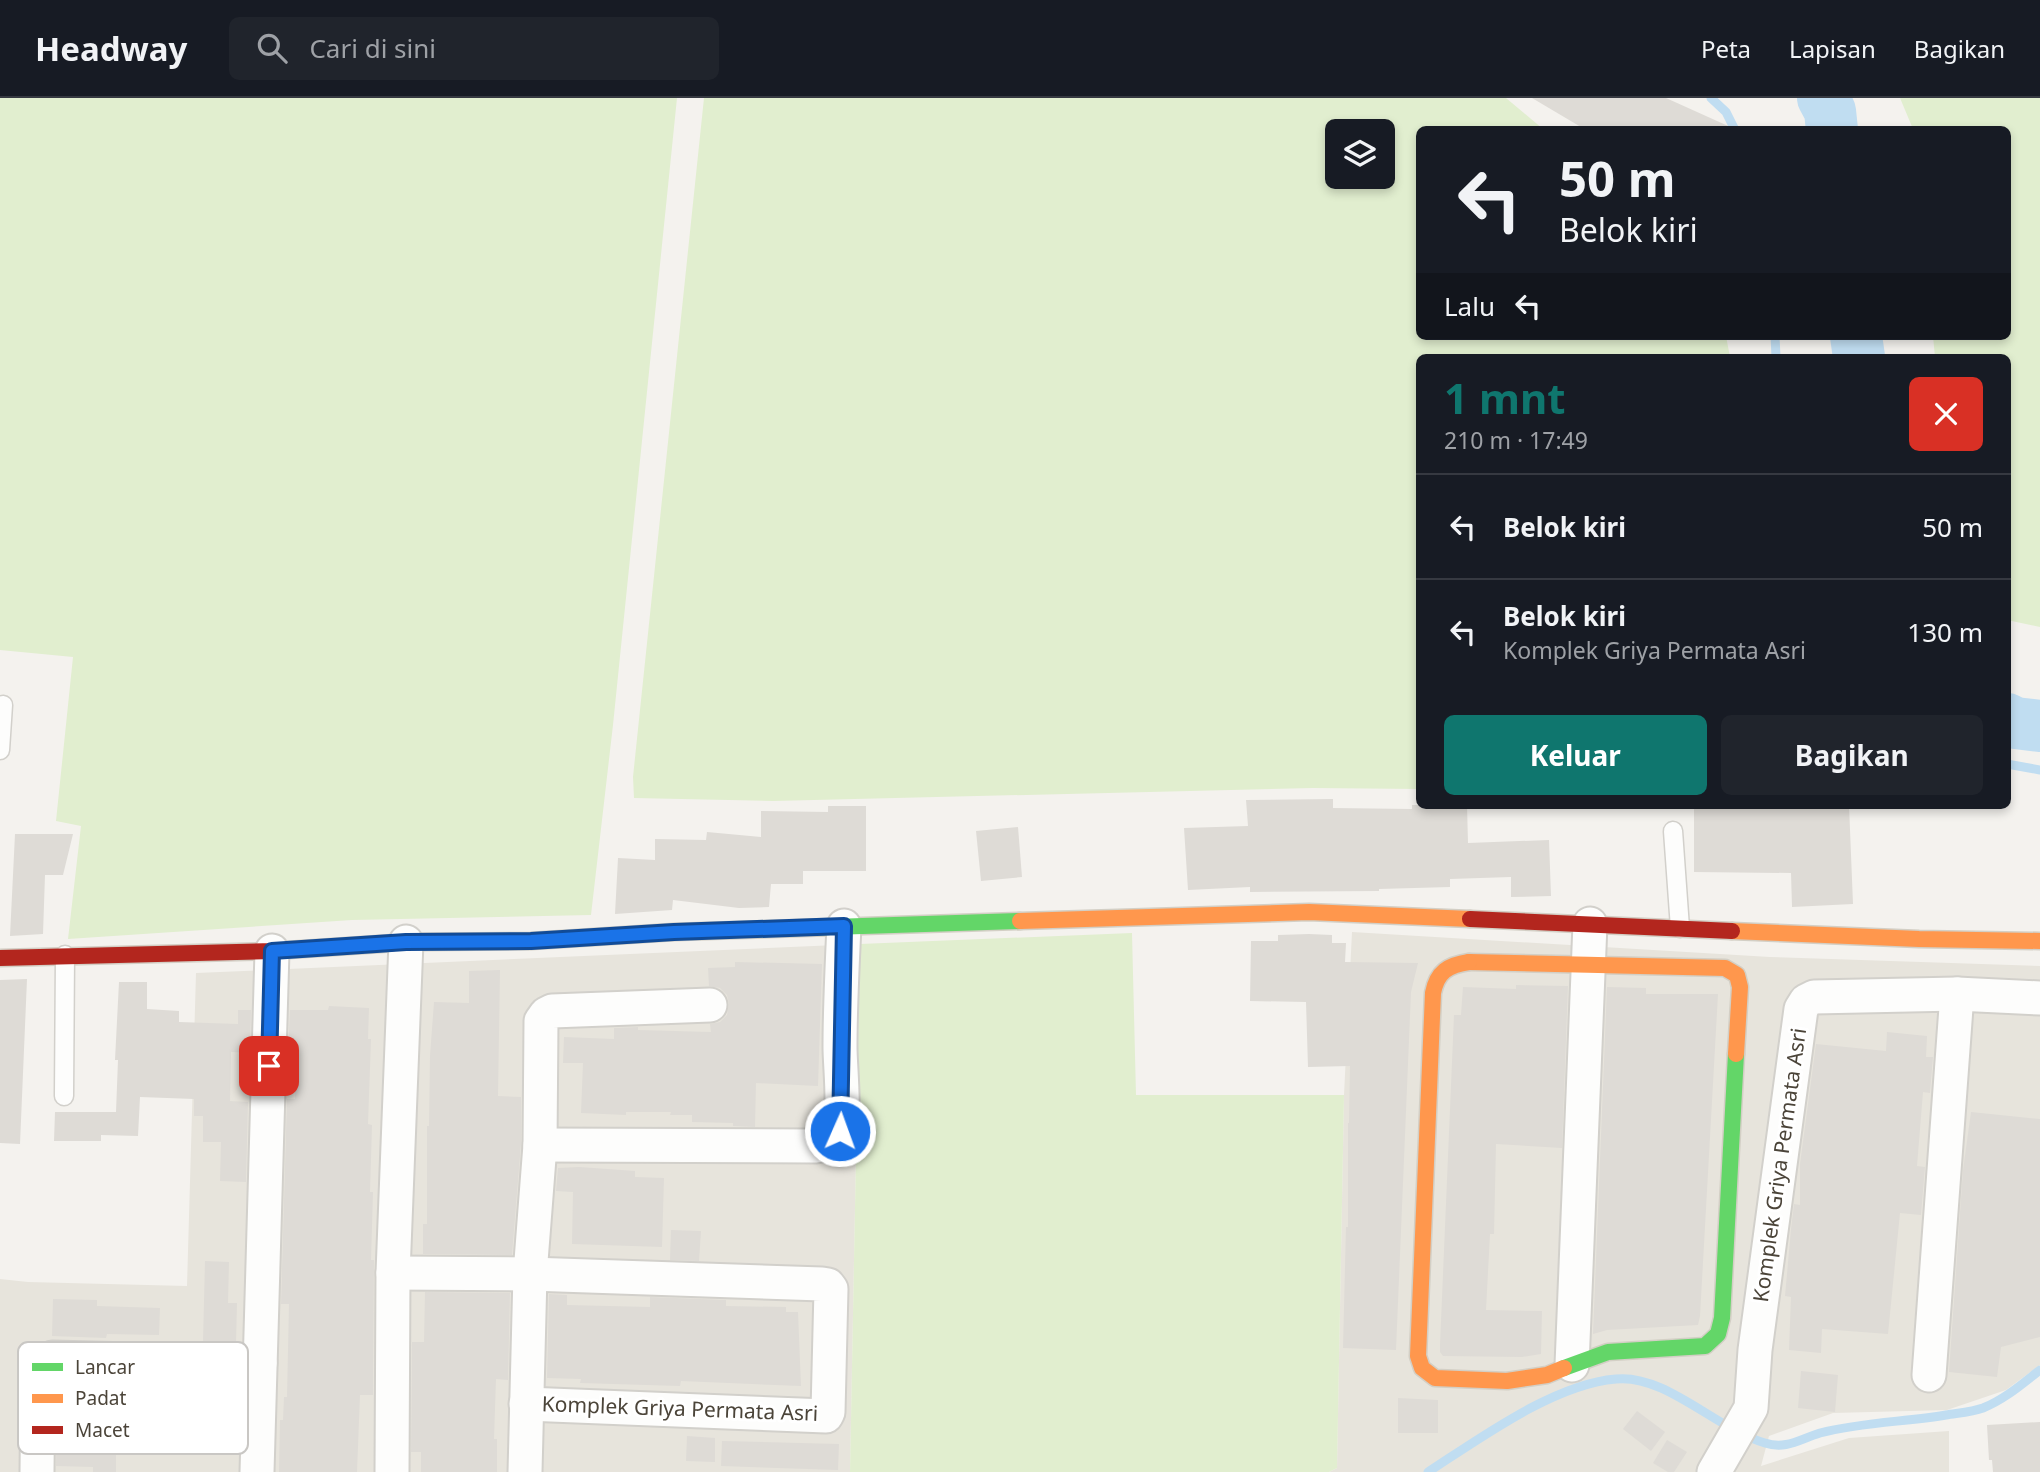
<!DOCTYPE html>
<html lang="id">
<meta charset="utf-8">
<style>
:root{--surface:#171b24;--page:#20242c;--text:#f1f3f6;--muted:#9ea1a6;--line:#363941;--accent:#0f766e}
body{margin:0;font-family:"Noto Sans",sans-serif;background:var(--page);color:var(--text);height:100vh;display:flex;flex-direction:column;font-size:26px;white-space:nowrap}
*{box-sizing:border-box;margin:0}
p{font-size:23px;color:var(--muted)}
.icon{flex:none;width:38px;height:38px;fill:none;stroke:currentColor;stroke-width:2;stroke-linecap:round;stroke-linejoin:round}
.map{position:relative;flex:1;overflow:hidden}
.details{position:absolute;left:1416px;top:256px;width:595px;height:455px;display:flex;flex-direction:column;background:var(--surface);border-radius:10px;box-shadow:0 4px 10px #0003}
.details>*{flex:none}
.top-card{position:absolute;left:1416px;top:28px;width:595px;height:214px;border-radius:10px;box-shadow:0 4px 10px #0003;background:#171b24;color:var(--text);overflow:hidden}
.controls{position:absolute;left:1325px;top:21px;display:grid;gap:14px}
.controls a{display:grid;place-items:center;width:70px;height:70px;border-radius:10px;background:var(--surface);box-shadow:0 4px 10px #0003;font-size:35px}
.pin{position:absolute;display:grid;place-items:center;width:60px;height:60px;color:#fff;margin:-30px;border-radius:14px;box-shadow:0 4px 10px #0006}
.me{position:absolute;width:77px;margin:-38px;rotate:2deg;stroke-linejoin:round;filter:drop-shadow(0 0 5px #0008)}
.turn{display:flex;align-items:center;gap:24px;height:147px;padding:0 28px;font-size:32px}
.turn .icon{width:91px;height:91px;stroke-width:2.5}
.turn b{display:block;font-size:49px;line-height:60px}
.then{display:flex;align-items:center;height:66px;padding:0 28px;background:#0003;gap:14px;font-size:26px}
.round{display:grid;place-items:center;flex:none;width:74px;height:74px;border-radius:10px;background:var(--page)}
.overview{display:flex;align-items:center;justify-content:space-between;height:119px;padding:0 28px}
h1{font-size:42px;font-weight:700;line-height:52px;color:var(--accent)}
.action{display:flex;gap:14px;margin-top:auto;padding:14px 28px}
.action a{flex:1;height:80px;border-radius:10px;background:var(--accent);color:#fff;font-size:28px;font-weight:700;line-height:80px;text-align:center}
.action a+a{background:var(--page);color:var(--text)}
ul{padding:0;list-style:none}
li{display:flex;align-items:center;gap:21px;height:105px;padding:0 28px;border-top:2px solid var(--line)}
li div{flex:1}
li b{display:block;font-size:26px}
li em{font-style:normal}
header{display:flex;align-items:center;gap:42px;box-sizing:border-box;height:98px;padding:0 35px;background:var(--surface);border-bottom:2px solid var(--line)}
header strong{font-size:33px}
nav{display:flex;gap:38px;margin-inline-start:auto;font-size:24px}
.search{width:490px;height:63px;background:var(--page);display:flex;align-items:center;gap:18px;box-sizing:border-box;padding:0 24px;border-radius:10px;color:var(--muted);font-size:26px}
.map>svg:first-child{display:block}
</style>
<header>
<strong>Headway</strong>
<div class="search"><svg class="icon" aria-label="search" viewBox="0 0 24 24"><circle cx="10" cy="10" r="6"/><path d="M15 15l6 6"/></svg>Cari di sini</div>
<nav><a>Peta</a><a>Lapisan</a><a>Bagikan</a></nav>
</header>
<div class="map">
<svg width="2040" height="1374" viewBox="0 0 2040 1374">
<rect width="100%" height="100%" fill="#f4f2ee"/>
<g fill="#e7e4dc">
<polygon points="1352,834 1770,859 2040,868 2040,1267 2006,1292 1947,1312 1833,1315 1769,1338 1761,1368 1849,1340 1949,1333 1949,1374 1329,1374 1337,1370 1344,997"/>
<polygon points="860,846 850,1374 0,1374 0,1181 28,1184 187,1188 196,875"/>
</g>
<g fill="#e1eecf" fill-rule="evenodd">
<polygon points="0,0 677,0 613,627 591,817 352,822 68,841 81,728 56,723 73,559 0,552"/>
<path d="M704,0H1506L1543,31L1419,32V238H1726L1730,259H1419V691L1313,690L773,703L634,700L633,679ZM1382,33V79H1337V33Z"/>
<polygon points="1900,0 2040,0 2040,529 2007,522 2007,259 1935,259 1933,238 2007,238 2007,32 1913,31"/>
<polygon points="1132,835 1136,997 1344,997 1337,1370 1329,1374 850,1374 860,846"/>
</g>
<g fill="none" stroke-linecap="round" stroke-linejoin="round">
<g stroke="#c0ddf1" stroke-width="9">
<polyline points="1711,0 1726,14 1735,32"/>
<polyline points="1775,238 1776,259"/>
<polyline points="2007,666 2040,672"/>
<path d="M1428,1374C1479,1341 1554,1286 1616,1281C1666,1276 1716,1331 1765,1345C1786,1352 1800,1341 1820,1335C1862,1324 1905,1324 1946,1317C1958,1315 1972,1314 1983,1310C2005,1301 2022,1286 2040,1272"/>
</g>
<g stroke="#c0ddf1" stroke-width="52">
<polyline points="1823,0 1830,13 1832,32"/>
<polyline points="1856,238 1859,259"/>
<polyline points="2007,621 2015,625 2040,628"/>
</g>
</g>
<g fill="#dedbd6">
<polygon points="1532,0 1666,0 1737,32 1586,32"/>
<polygon points="1333,701 1333,710 1412,711 1412,707 1467,707 1468,745 1549,742 1551,798 1511,799 1511,779 1450,781 1450,789 1379,791 1379,793 1250,794 1250,789 1188,792 1184,730 1248,728 1246,702"/>
<polygon points="1694,707 1849,707 1853,806 1792,809 1791,775 1694,774"/>
<polygon points="828,708 866,708 866,773 803,773 803,786 771,786 769,809 739,810 673,802 672,812 615,816 618,760 655,762 655,741 706,742 707,734 761,739 761,713 828,714"/>
<polygon points="1018,729 1022,779 981,783 976,733"/>
<polygon points="15,736 73,736 63,777 45,777 43,836 10,838"/>
<polygon points="1309,836 1332,837 1332,845 1346,845 1345,864 1418,865 1411,894 1396,1252 1343,1250 1346,1129 1348,1129 1348,1025 1349,1025 1350,968 1308,969 1306,904 1250,903 1251,843 1278,843 1278,837"/>
<polygon points="735,864 822,866 818,988 756,985 755,1029 733,1028 733,1025 692,1024 692,1017 670,1017 671,1014 626,1014 626,1017 581,1015 583,965 563,965 564,939 614,941 614,930 638,929 638,932 711,934 710,926 720,924 727,917 729,906 727,897 720,890 709,888 708,870 735,869"/>
<polygon points="500,872 498,998 521,999 521,1046 512,1157 423,1156 423,1126 427,1126 427,1028 429,1028 430,958 434,904 469,905 469,873"/>
<polygon points="27,881 20,1046 0,1045 0,882"/>
<polygon points="119,884 147,884 147,911 179,913 179,924 238,926 238,912 251,912 250,955 231,954 230,1003 248,1004 246,1084 220,1083 221,1044 203,1044 203,1018 194,1018 194,1001 140,999 138,1038 101,1037 101,1043 54,1043 55,1014 116,1014 118,962 115,962"/>
<polygon points="1516,887 1568,888 1562,1050 1496,1046 1494,1136 1490,1136 1486,1212 1542,1213 1541,1256 1522,1259 1443,1258 1440,1254 1440,1247 1454,917 1461,917 1463,889 1516,891"/>
<polygon points="1607,889 1646,890 1646,896 1718,896 1700,1218 1698,1227 1607,1232 1593,1236"/>
<polygon points="329,908 369,910 368,941 371,941 368,1026 372,1027 370,1094 373,1094 371,1162 374,1162 373,1297 360,1297 357,1374 279,1374 280,1322 283,1322 284,1299 287,1299 289,1206 281,1206 287,1001 295,1001 296,957 288,956 290,912 328,912"/>
<polygon points="1887,934 1927,938 1926,959 1933,959 1930,995 1923,994 1917,1068 1925,1069 1921,1117 1900,1115 1888,1236 1822,1231 1821,1255 1789,1252 1791,1199 1785,1198 1791,1131 1794,1106 1800,1107 1800,1066 1816,946 1886,953"/>
<polygon points="1971,1014 2040,1021 2040,1239 2001,1249 1997,1279 1949,1274 1963,1072"/>
<polygon points="579,1069 635,1073 635,1079 664,1080 662,1149 572,1146 573,1094 556,1093 558,1070"/>
<polygon points="671,1132 701,1133 699,1163 670,1162"/>
<polygon points="205,1163 229,1164 228,1205 237,1205 236,1245 203,1244"/>
<polygon points="425,1194 510,1195 508,1282 496,1281 494,1341 497,1341 497,1374 421,1374 421,1354 411,1354 412,1244 424,1244"/>
<polygon points="549,1196 567,1197 567,1207 650,1209 650,1199 726,1202 726,1208 786,1209 786,1214 798,1214 801,1288 681,1283 680,1288 580,1285 581,1281 547,1280"/>
<polygon points="53,1201 97,1202 97,1208 160,1210 159,1237 107,1236 106,1240 52,1238"/>
<polygon points="1801,1273 1838,1277 1835,1314 1798,1310"/>
<polygon points="93,1290 116,1291 116,1374 93,1374 93,1369 56,1368 57,1294 93,1295"/>
<polygon points="1398,1300 1438,1302 1438,1335 1398,1335"/>
<polygon points="1637,1313 1665,1334 1651,1353 1623,1331"/>
<polygon points="2040,1324 2040,1374 1993,1374 1992,1362 1989,1362 1987,1327"/>
<polygon points="687,1338 715,1340 715,1364 686,1363"/>
<polygon points="1667,1342 1687,1354 1674,1374 1668,1374 1653,1365"/>
<polygon points="722,1343 839,1346 838,1372 721,1368"/>
</g>
<g fill="none" stroke-linecap="round" stroke-linejoin="round">
<defs>
<g id="lane">
<polyline points="0,652 3,607"/>
<polyline points="1673,733 1680,830"/>
<polyline points="64,998 65,857"/>
</g>
<g id="street">
<path d="M540,1047L815,1048C825,1046 834,1046 838,1036C846,1018 840,970 840,949C840,909 842,869 844,828"/>
<polyline points="393,1175 530,1176 822,1186 828,1187 831,1191 828,1314 826,1318 526,1306"/>
<polyline points="1572,1267 1590,826"/>
<polyline points="1929,1277 1957,896"/>
<polyline points="37,1374 38,1274 42,1266 52,1260 260,1265"/>
<polyline points="257,1374 272,853"/>
<polyline points="392,1374 393,1175 406,844"/>
<polyline points="525,1374 530,1176 540,1047 541,923 546,916 552,913 710,907"/>
<polyline points="1714,1374 1751,1310 1755,1252 1801,911 1806,903 1814,899 1957,896 2040,900"/>
</g>
<g id="fast">
<polyline points="410,844 531,843 674,834 1020,823"/>
<polyline points="1564,1270 1608,1254 1705,1248 1718,1236 1722,1220 1736,956"/>
</g>
<g id="slow">
<polyline points="1020,823 1309,814 1470,821"/>
<polyline points="1732,833 1919,841 2040,843"/>
<polyline points="1469,864 1725,870 1737,877 1740,889 1736,956"/>
<path d="M1469,864C1448,867 1437,874 1433,895L1418,1258L1422,1270L1435,1280L1507,1283L1547,1277L1564,1270"/>
</g>
<g id="jam">
<polyline points="1470,821 1732,833"/>
<polyline points="0,860 272,853 410,844"/>
</g>
</defs>
<use href="#lane" stroke="#d2d0cb" stroke-width="21"/>
<use href="#street" stroke="#d2d0cb" stroke-width="37"/>
<use href="#fast" stroke="#d3cfc5" stroke-width="19"/>
<use href="#slow" stroke="#d3cfc5" stroke-width="19"/>
<use href="#jam" stroke="#d3cfc5" stroke-width="19"/>
<use href="#lane" stroke="#fdfdfc" stroke-width="18"/>
<use href="#street" stroke="#fdfdfc" stroke-width="33"/>
<use href="#fast" stroke="#63d668" stroke-width="16"/>
<use href="#slow" stroke="#ff974d" stroke-width="16"/>
<use href="#jam" stroke="#b3261e" stroke-width="16"/>
</g>
<g fill="none" stroke-linecap="round" stroke-linejoin="round">
<defs>
<polyline id="route" points="269,968 272,853 406,844 531,843 674,834 844,828 840,1033"/>
</defs>
<use href="#route" stroke="#114b97" stroke-width="18"/>
<use href="#route" stroke="#1a73e8" stroke-width="12"/>
</g>
<g text-anchor="middle" stroke-width="6" stroke-linejoin="round" paint-order="stroke">
<g font-size="21" fill="#4b4439" stroke="#fff">
<text transform="translate(1780 1067) rotate(-82)" y="7">Komplek Griya Permata Asri</text>
<text transform="translate(680 1311) rotate(2)" y="7">Komplek Griya Permata Asri</text>
</g>
</g>
<rect x="18" y="1244" width="230" height="112" rx="10" fill="#fff" stroke="#c9c7c4" stroke-width="2"/>
<rect x="32" y="1265" width="31" height="8" fill="#63d668"/>
<rect x="32" y="1296" width="31" height="9" fill="#ff974d"/>
<rect x="32" y="1328" width="31" height="8" fill="#b3261e"/>
<g font-size="19" fill="#4b4439">
<text x="75" y="1276">Lancar</text>
<text x="75" y="1307">Padat</text>
<text x="75" y="1339">Macet</text>
</g>
</svg>
<div class="controls">
<a><svg class="icon" aria-label="layers" viewBox="0 0 24 24"><path d="M12 4l9 5-9 5-9-5zM3 14l9 5 9-5"/></svg></a>
</div>
<div class="pin" style="left:269px;top:968px;background:#d93025"><svg class="icon" aria-label="arrive" viewBox="0 0 24 24"><path d="M6 21V4h12l-3 4 3 4H6"/></svg></div>
<svg class="me" style="left:840px;top:1033px" viewBox="-20 -20 40 40"><circle r="17" fill="#1a73e8" stroke="#fff" stroke-width="3"/><path d="M0-11L8 9 0 5-8 9z" fill="#fff"/></svg>
<div class="top-card">
<div class="turn"><svg class="icon" aria-label="left" viewBox="0 0 24 24"><path d="M17 20v-9H6M10 6l-5 5 5 5"/></svg><div><b>50 m</b>Belok kiri</div></div>
<div class="then">Lalu<svg class="icon" aria-label="left" viewBox="0 0 24 24"><path d="M17 20v-9H6M10 6l-5 5 5 5"/></svg></div>
</div>
<section class="details">
<div class="overview"><div><h1>1 mnt</h1><p>210 m · 17:49</p></div><a class="round" style="background:#d93025;color:#fff"><svg class="icon" aria-label="close" viewBox="0 0 24 24"><path d="M6 6l12 12M18 6L6 18"/></svg></a></div>
<ul>
<li><svg class="icon" aria-label="left" viewBox="0 0 24 24"><path d="M17 20v-9H6M10 6l-5 5 5 5"/></svg><div><b>Belok kiri</b></div><em>50 m</em></li>
<li><svg class="icon" aria-label="left" viewBox="0 0 24 24"><path d="M17 20v-9H6M10 6l-5 5 5 5"/></svg><div><b>Belok kiri</b><p>Komplek Griya Permata Asri</p></div><em>130 m</em></li>
</ul>
<div class="action"><a>Keluar</a><a>Bagikan</a></div>
</section>
</div>
